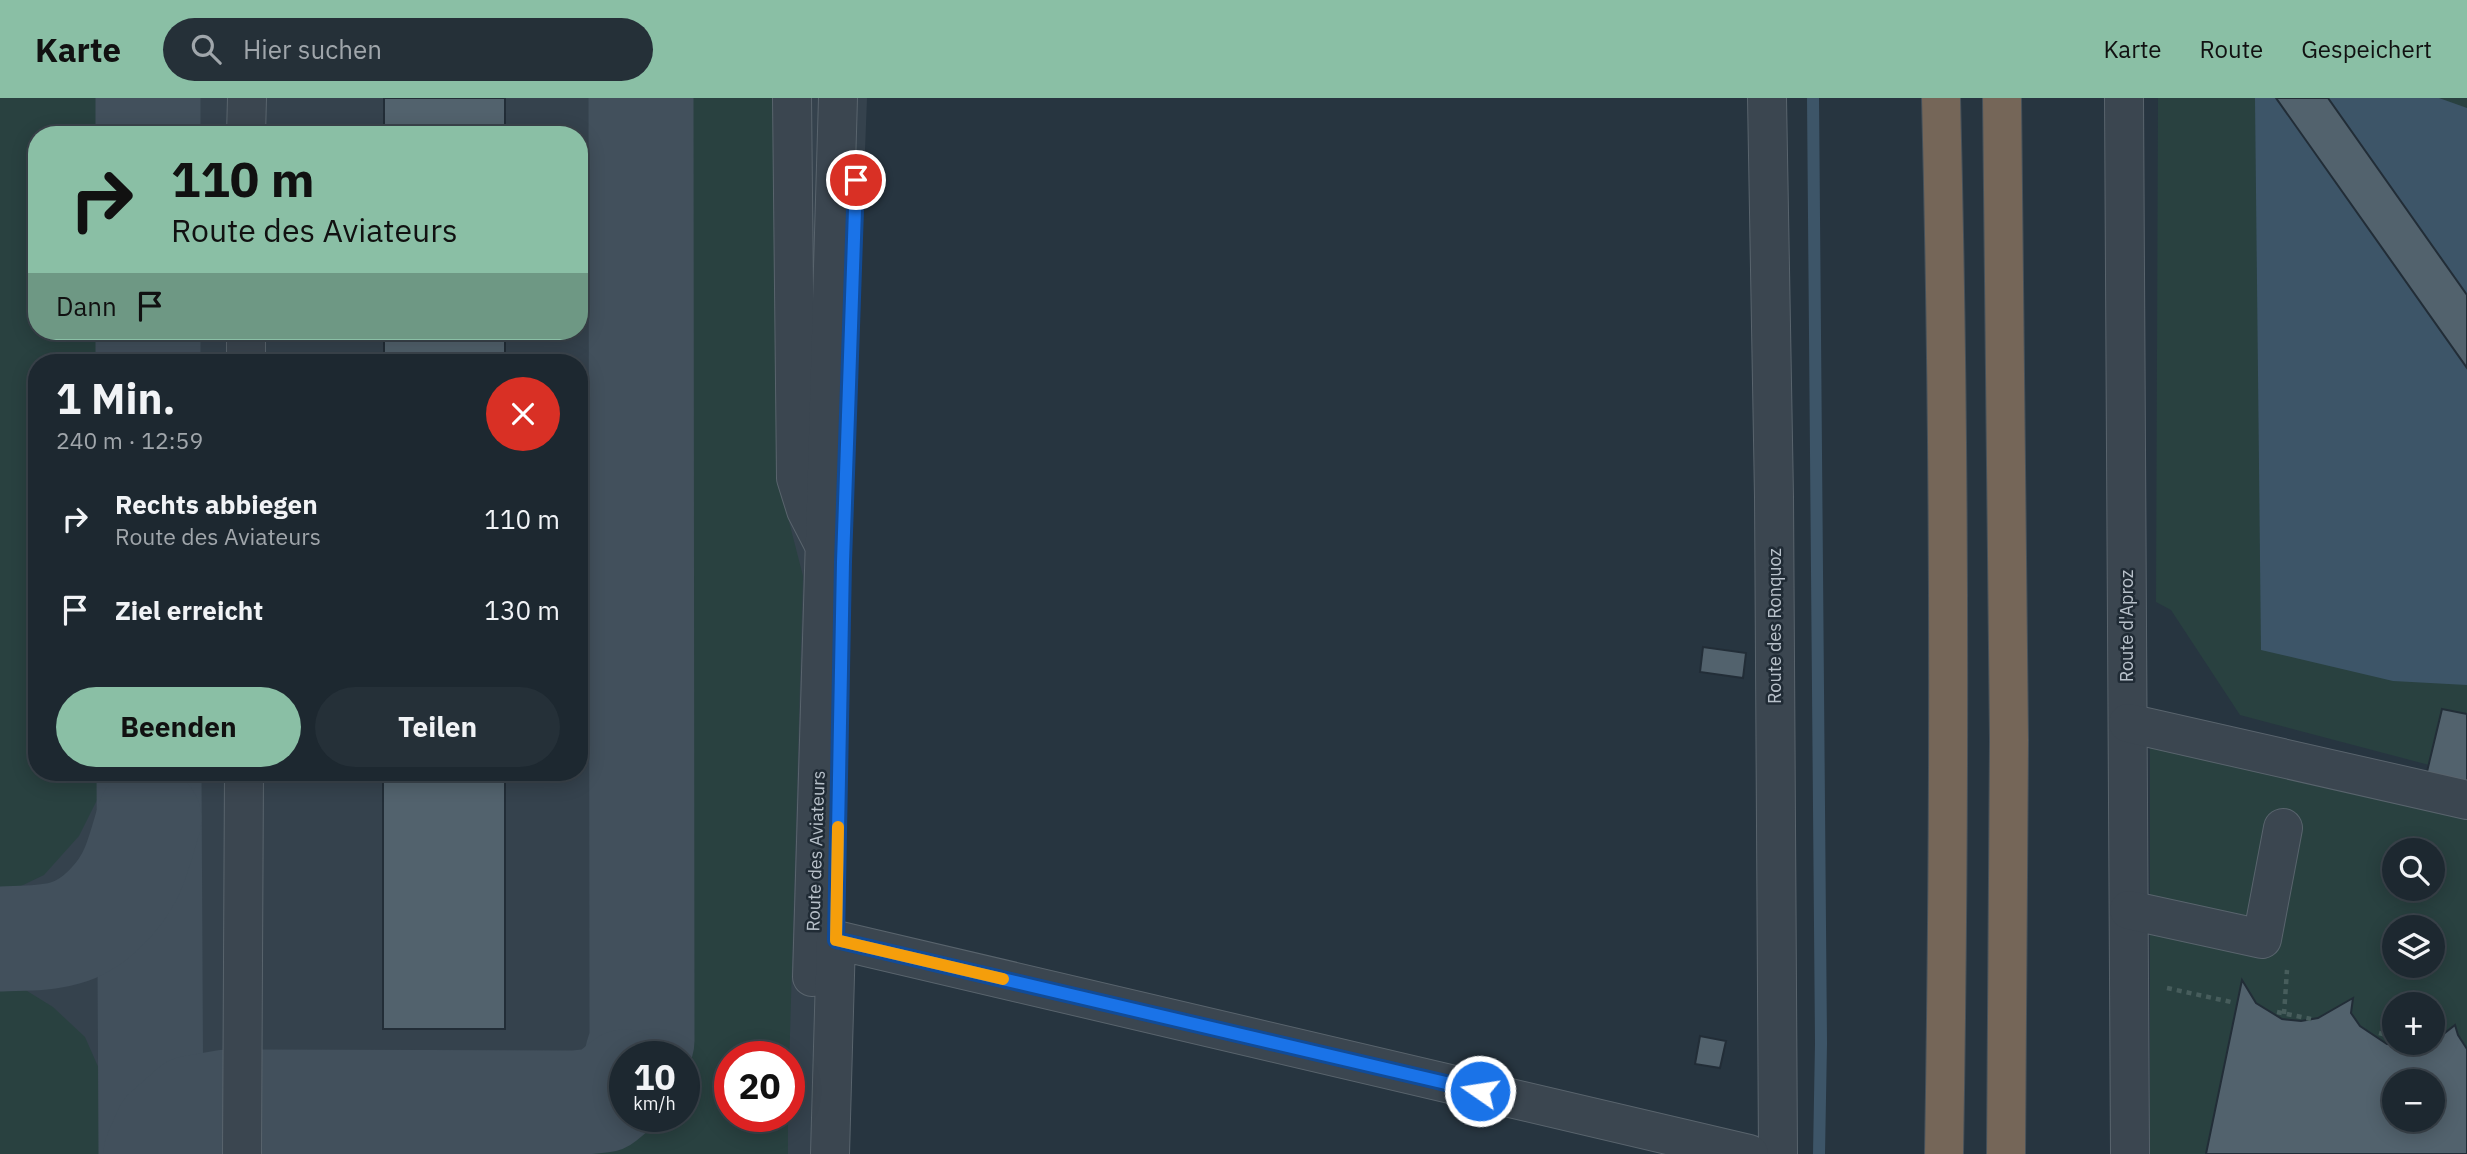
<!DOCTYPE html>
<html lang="de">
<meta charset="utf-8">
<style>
:root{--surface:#1d2830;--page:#253038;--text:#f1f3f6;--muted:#a0a6ab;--line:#3b444c;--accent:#8abfa5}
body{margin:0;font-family:"IBM Plex Sans",sans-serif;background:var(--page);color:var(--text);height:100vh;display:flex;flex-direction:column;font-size:26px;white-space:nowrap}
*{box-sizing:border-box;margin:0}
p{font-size:23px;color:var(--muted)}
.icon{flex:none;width:38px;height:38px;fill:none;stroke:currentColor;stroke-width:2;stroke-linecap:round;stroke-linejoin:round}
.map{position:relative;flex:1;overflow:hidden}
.details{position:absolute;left:28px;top:256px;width:560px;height:427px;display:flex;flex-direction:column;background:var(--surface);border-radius:28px;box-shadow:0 4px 18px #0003,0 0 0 2px var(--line)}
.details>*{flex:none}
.guide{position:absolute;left:28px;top:28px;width:560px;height:214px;border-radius:28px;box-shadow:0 4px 18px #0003,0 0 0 2px var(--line);background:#8abfa5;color:#111;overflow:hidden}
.tools{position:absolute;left:2382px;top:740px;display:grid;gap:14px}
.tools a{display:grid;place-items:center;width:63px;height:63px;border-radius:50%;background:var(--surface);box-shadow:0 4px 18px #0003,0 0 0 2px var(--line);font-size:35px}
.speed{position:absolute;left:609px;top:943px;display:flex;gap:14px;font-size:35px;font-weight:700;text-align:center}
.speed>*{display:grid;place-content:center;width:91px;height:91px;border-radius:50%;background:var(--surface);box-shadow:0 4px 18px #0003,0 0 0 2px var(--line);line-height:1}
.speed small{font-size:18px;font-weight:400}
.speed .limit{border:10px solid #d22;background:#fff;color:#111}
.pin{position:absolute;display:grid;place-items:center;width:60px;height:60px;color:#fff;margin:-30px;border:4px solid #fff;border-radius:50%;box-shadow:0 2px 7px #0007}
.me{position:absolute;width:77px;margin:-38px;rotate:283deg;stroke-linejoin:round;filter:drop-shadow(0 0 5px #0008)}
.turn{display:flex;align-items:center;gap:24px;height:147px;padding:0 28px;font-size:32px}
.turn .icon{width:91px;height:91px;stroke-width:2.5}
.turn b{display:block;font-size:49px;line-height:60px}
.then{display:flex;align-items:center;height:66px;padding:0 28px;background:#0003;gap:14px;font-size:26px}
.round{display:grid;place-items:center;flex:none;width:74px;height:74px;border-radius:37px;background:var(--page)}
.head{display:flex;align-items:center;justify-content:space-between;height:119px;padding:0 28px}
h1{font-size:42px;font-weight:800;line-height:52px}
.button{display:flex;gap:14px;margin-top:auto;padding:14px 28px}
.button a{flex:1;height:80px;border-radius:42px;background:var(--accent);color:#111;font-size:28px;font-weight:800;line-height:80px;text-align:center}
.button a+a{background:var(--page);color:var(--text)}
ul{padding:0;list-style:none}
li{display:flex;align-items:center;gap:21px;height:91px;padding:0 28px}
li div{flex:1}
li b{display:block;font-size:26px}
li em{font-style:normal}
header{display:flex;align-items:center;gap:42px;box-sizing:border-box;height:98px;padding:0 35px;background:var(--accent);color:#111}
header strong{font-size:33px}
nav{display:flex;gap:38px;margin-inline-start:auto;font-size:24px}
.search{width:490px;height:63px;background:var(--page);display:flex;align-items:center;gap:18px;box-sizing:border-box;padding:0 24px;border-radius:38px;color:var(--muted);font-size:26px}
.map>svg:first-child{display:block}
</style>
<header>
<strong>Karte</strong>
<div class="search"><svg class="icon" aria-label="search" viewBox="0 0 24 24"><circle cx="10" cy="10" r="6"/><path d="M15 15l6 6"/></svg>Hier suchen</div>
<nav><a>Karte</a><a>Route</a><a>Gespeichert</a></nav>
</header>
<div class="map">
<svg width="2467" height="1056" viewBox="0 0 2467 1056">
<rect width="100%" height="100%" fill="#273540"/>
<path fill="#35424d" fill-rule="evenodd" d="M0,0H867L827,1056H0ZM37,37H579V233H37ZM37,264H579V674H37ZM625,959H684V1018H625ZM730,959H789V1018H730Z"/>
<g fill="#294140" fill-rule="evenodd">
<polygon points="0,0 118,0 118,37 37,37 37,233 119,233 119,264 37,264 37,674 111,674 79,738 44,777 0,798"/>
<polygon points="681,0 779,0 780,349 776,373 803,478 789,972 789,959 730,959 730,1018 788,1019 788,1056 502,1056 584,1054 619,1047 657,1019 684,1018"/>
<polygon points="2158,0 2467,0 2467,677 2240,617 2171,512 2156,504"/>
<path d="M2150,644L2467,706V1056H2150ZM2394,752H2432V791H2394ZM2394,830H2432V868H2394ZM2394,906H2432V945H2394ZM2394,984H2432V1022H2394Z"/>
<polygon points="0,883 19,888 53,909 85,939 118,1014 118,1056 0,1056"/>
</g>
<g fill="#3d5568">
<polygon points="2255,0 2276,0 2467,270 2467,587 2393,583 2261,552"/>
<polygon points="2328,0 2439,0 2467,10 2467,197"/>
</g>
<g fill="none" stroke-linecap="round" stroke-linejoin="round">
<polyline stroke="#3d5568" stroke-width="12" points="1813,0 1821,945 1819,1056"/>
<g stroke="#42505c" stroke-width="105">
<polyline points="148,0 148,37"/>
<polyline points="148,233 148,264"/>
<polyline points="149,674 151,1056"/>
<path d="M0,841C22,840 44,841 65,835C95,827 123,796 134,768C140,753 144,737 149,721"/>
<polyline points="637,959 642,943 641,0"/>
<polyline points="156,1056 166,1033 192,1010 227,1004 576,1005 603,1002 625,984"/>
</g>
</g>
<g fill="#52626d" stroke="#222d37" stroke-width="2" fill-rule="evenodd">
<rect x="384" y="0" width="121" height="37"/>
<polygon points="2276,0 2328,0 2467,197 2467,270"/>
<rect x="384" y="233" width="121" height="31"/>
<polygon points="1703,549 1746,555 1743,580 1700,574"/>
<polygon points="2442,611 2467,616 2467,681 2465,691 2425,682"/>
<rect x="383" y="674" width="122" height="257"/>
<path d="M2242,882L2256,905L2282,921L2301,923L2318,920L2353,900L2351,915L2360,928L2387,946L2410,948L2432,945L2455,927L2458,937L2467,951V1056H2206ZM2394,984H2432V1022H2394Z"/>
<polygon points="1700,938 1726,943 1720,970 1695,966"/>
</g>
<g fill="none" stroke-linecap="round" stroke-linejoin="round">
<defs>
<g id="minor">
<polyline points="792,0 796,380 806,412 822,443"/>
<polyline points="1767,0 1774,399 1778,1056"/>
<polyline points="2124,0 2130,1056"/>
<polyline points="246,37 247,0"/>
<polyline points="246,264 246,233"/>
<polyline points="2128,625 2467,702"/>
<polyline points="2129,812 2262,841 2283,730"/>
<polyline points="812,879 838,0"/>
<polyline points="242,1056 244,674"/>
<polyline points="830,1056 836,842 1749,1056"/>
</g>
<g id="highway">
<path d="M1941,0C1950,352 1950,704 1944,1056"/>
<polyline points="2002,0 2009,642 2006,1056"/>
</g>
</defs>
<use href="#minor" stroke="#59646d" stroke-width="40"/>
<use href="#highway" stroke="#46515a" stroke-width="40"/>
<g stroke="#475d5c" stroke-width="4.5" stroke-dasharray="5 5" stroke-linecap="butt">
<polyline points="2167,890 2231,904"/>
<polyline points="2277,914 2311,921"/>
<polyline points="2284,916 2287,872"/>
<polyline points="2379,935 2394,939"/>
</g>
<use href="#minor" stroke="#3b4650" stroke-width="38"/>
<use href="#highway" stroke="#756658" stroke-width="38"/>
</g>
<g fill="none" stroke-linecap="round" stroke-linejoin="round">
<defs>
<polyline id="route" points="856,82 843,464 836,842 1480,993"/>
</defs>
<use href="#route" stroke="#114b97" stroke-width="18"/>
<use href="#route" stroke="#1a73e8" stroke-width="12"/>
<polyline stroke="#f59e0b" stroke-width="12" points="838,729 836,842 1003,881"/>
</g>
<g text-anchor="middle" stroke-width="5" stroke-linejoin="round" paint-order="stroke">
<g font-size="18" fill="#b8c1ca" stroke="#202b35">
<text transform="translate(1775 528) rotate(-90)" y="6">Route des Ronquoz</text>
<text transform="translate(2127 528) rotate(-90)" y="6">Route d'Aproz</text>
<text transform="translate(816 753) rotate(-88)" y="6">Route des Aviateurs</text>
</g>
</g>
</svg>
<div class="tools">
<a><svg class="icon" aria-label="search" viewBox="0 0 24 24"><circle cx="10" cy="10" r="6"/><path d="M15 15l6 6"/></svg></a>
<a><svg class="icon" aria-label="layers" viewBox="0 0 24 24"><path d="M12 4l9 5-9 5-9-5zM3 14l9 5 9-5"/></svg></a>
<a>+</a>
<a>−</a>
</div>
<div class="speed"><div>10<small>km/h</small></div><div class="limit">20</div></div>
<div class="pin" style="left:856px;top:82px;background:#d93025"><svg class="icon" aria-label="arrive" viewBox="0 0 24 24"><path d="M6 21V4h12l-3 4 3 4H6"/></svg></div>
<svg class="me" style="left:1480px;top:993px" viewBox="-20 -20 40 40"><circle r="17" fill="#1a73e8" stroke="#fff" stroke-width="3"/><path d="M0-11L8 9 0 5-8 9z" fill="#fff"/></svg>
<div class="guide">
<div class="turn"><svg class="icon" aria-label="right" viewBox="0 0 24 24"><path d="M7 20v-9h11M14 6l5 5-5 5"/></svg><div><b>110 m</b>Route des Aviateurs</div></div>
<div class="then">Dann<svg class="icon" aria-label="arrive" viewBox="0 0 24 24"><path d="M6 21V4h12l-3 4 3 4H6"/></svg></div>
</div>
<section class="details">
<div class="head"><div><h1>1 Min.</h1><p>240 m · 12:59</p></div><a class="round" style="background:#d93025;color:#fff"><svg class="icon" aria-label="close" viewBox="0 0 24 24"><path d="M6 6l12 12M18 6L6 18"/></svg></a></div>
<ul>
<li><svg class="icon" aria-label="right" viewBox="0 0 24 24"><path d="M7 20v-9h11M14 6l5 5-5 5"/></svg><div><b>Rechts abbiegen</b><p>Route des Aviateurs</p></div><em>110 m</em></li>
<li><svg class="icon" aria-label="arrive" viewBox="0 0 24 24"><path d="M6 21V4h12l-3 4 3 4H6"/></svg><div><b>Ziel erreicht</b></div><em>130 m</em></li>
</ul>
<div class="button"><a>Beenden</a><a>Teilen</a></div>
</section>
</div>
